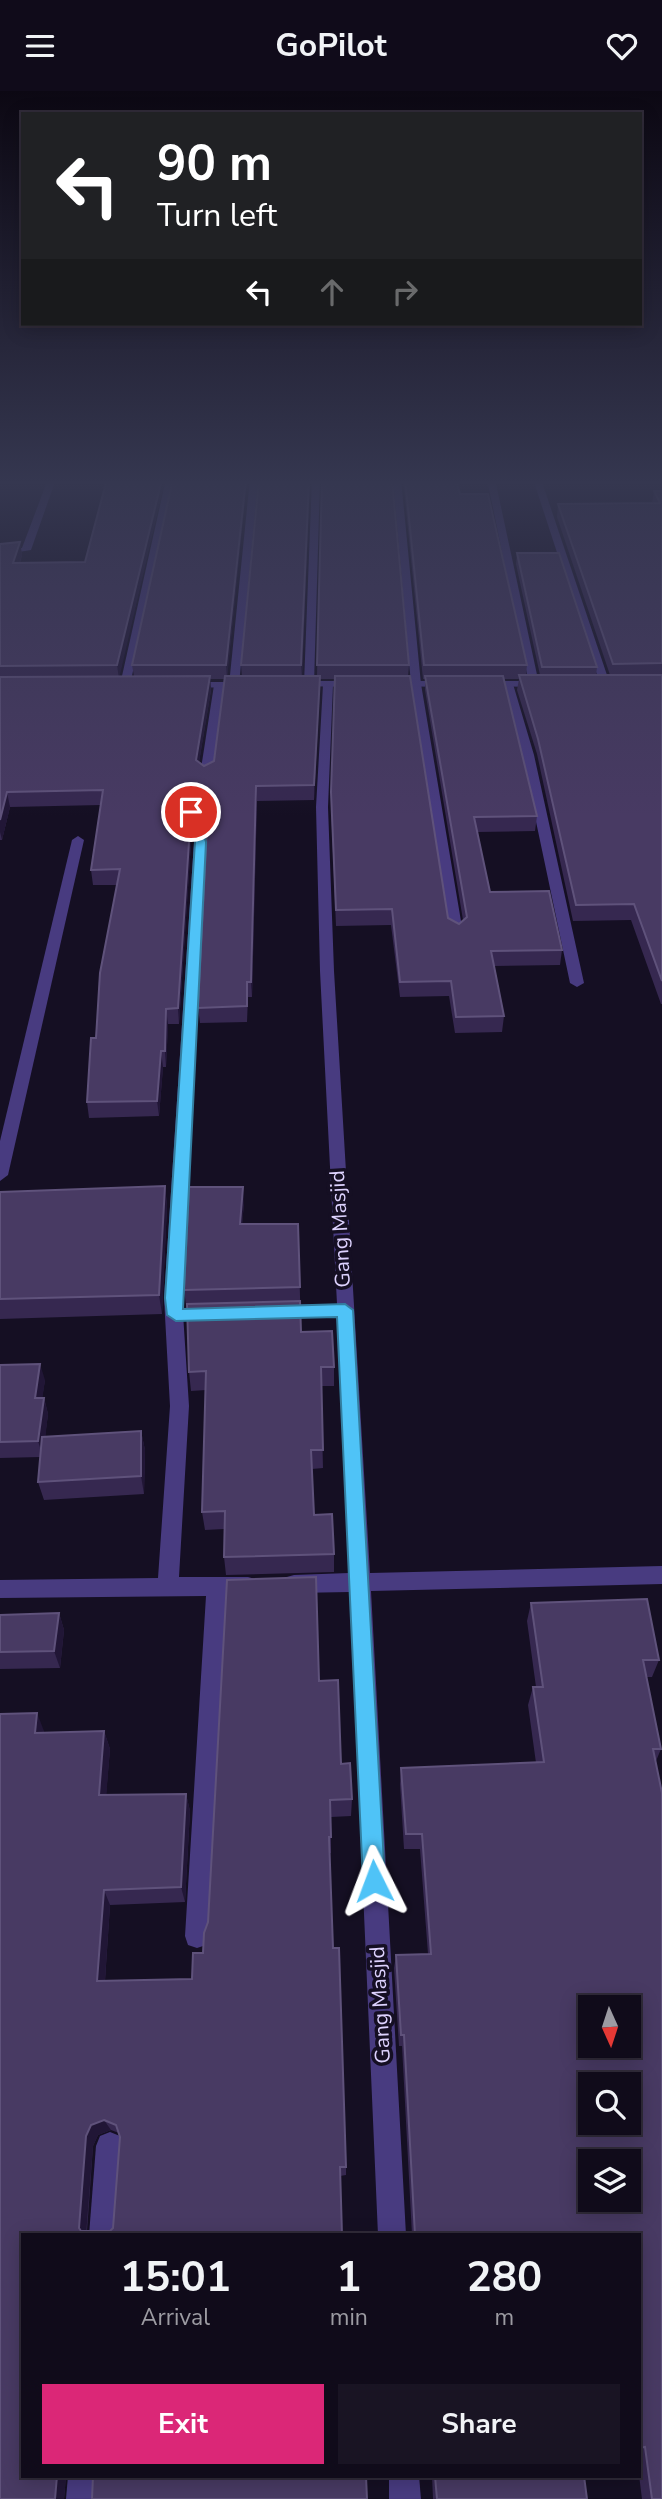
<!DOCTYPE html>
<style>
:root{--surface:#100b1a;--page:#191423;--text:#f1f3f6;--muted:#9c9ba2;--line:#302b39;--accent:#db2777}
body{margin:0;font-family:"Nunito Sans",sans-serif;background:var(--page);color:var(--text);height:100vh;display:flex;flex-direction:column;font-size:26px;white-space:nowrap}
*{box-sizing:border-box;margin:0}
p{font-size:23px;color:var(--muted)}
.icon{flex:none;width:38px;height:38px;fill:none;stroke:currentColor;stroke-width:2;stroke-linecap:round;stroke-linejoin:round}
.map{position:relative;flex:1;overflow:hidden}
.sheet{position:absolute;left:21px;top:2142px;width:620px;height:245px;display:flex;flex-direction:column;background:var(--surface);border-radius:0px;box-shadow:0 4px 18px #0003,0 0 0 2px var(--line)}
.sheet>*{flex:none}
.top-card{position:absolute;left:21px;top:21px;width:621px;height:214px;border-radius:0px;box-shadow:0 4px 18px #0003,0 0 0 2px var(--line);background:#202124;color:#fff;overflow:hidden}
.needle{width:46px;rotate:177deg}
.fabs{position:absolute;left:578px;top:1904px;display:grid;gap:14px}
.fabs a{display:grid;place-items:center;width:63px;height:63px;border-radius:0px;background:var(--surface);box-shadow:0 4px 18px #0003,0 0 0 2px var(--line);font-size:35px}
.pin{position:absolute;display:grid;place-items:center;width:60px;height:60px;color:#fff;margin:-30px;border:4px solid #fff;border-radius:50%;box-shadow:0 2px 7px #0007}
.me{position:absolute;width:77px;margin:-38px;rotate:357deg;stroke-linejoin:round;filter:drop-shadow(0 0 5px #0008)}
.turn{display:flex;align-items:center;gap:24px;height:147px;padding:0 21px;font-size:32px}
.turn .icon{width:91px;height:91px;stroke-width:2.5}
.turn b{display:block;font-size:49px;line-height:60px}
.lanes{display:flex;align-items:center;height:66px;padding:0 21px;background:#0003;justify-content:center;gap:35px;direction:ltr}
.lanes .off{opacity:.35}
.eta{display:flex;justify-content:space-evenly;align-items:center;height:119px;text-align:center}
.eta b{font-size:42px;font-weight:700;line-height:49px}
.button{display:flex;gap:14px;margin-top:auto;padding:14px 21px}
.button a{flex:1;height:80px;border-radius:0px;background:var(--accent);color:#fff;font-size:28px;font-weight:700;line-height:80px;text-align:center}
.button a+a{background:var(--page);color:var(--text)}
header{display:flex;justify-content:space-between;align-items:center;height:91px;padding:0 21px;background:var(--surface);font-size:32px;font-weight:700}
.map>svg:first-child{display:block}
</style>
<header><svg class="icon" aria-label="menu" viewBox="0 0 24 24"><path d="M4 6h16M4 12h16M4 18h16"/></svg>GoPilot<svg class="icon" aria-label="heart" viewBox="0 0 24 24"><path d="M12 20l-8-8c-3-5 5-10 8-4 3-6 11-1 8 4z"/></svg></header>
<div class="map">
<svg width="662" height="2408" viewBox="0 0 662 2408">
<rect width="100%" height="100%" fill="#150f23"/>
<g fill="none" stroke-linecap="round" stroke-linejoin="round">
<g fill="#483b80" fill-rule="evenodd">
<polygon points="48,388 56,388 31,459 0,464 0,458 22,457"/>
<polygon points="166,388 174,388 130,594 125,597 120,594"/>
<polygon points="250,388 258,388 239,594 234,597 229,594"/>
<polygon points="312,388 320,388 314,593 309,596 304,593"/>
<polygon points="393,388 401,388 421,593 463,842 456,846 449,842 411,593"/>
<polygon points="487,388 495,388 539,593 534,596 529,593"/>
<polygon points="533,388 541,388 610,593 609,595 600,593"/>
<polygon points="508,590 513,593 534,664 584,892 577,896 570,892 522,664 503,593"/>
<polygon points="219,591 224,594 212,684 206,687 200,684 214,594"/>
<polygon points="328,591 333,594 328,716 334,880 370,1482 662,1475 662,1493 371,1500 406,2144 378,2144 350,1501 294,1502 287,1500 284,1493 287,1486 294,1484 349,1482 337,1226 278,1228 272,1226 269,1221 272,1216 278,1214 337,1213 320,880 316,716 323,594"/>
<polygon points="191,717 197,721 206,751 182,1207 189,1315 179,1486 248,1486 255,1488 258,1495 255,1502 227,1505 209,1845 206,1854 197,1857 188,1854 185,1845 206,1505 0,1507 0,1489 158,1487 170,1315 164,1207 194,751 185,721"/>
<polygon points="78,745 84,749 8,1084 0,1090 0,1050 72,749"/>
<polygon points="110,2041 120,2045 124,2055 117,2144 89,2144 96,2055 100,2045"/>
<polygon points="68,2385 99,2385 98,2408 66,2408"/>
<polygon points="389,2385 419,2385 421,2408 389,2408"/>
</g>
<g fill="#483b80" fill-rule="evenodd">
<polygon points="298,590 358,590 363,593 358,596 294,595 294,591"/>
<polygon points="389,590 449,590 454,593 449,596 385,595 385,591"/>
<polygon points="484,590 540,590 545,593 540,596 480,595 479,593"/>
<polygon points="186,591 246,591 251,594 246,597 182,596 182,592"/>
</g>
</g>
<g fill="#362850" fill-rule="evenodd">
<path d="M107,388H165L119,585H134L132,574L173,388H247L227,585H242L241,574L259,388H310L302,585H317L322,388H321H392L409,574L408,585L448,827L459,833L463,829L425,599V588H423L403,388H456L460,403L527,574L526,584H540L516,473L517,462L597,576L596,584H610L557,426L558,413L652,412L654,400H662V913H661L631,829L573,830L537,663L517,599L519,588H504L537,725L535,740L477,741L490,801L562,859L560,874L494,875L504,925L502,941L455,942L449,905L400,906L391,834L336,835L331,716L335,588H320L314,709L257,710L252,906H248L247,931L200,932L198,917L207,746L200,720L188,715L185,718L190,736L191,751L179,933H168L166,976H163L159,1025L89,1027L87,1011L117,794H93L91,779L101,714L10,716L2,749H0V453L20,451L22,464L20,472L85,471ZM210,588H225L214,670L204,675L199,671L211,599Z"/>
<polygon points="165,1095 167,1115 162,1223 0,1228 0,1101"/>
<polygon points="244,1112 242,1133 298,1133 301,1241 334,1276 334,1295 321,1295 323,1377 312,1378 314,1424 334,1463 334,1481 226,1484 224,1466 224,1438 205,1439 202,1421 206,1299 191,1300 189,1281 187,1214 186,1214 184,1199"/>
<polygon points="0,1274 45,1289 42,1307 44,1307 48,1323 45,1346 141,1340 145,1359 144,1403 44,1409 38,1391 40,1366 0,1367"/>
<polygon points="531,1512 659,1569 652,1586 646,1586 661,1658 656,1670 662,2408 642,2408 639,2384 639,2144 412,2144 402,1955 399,1955 394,1877 396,1864 428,1863 420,1758 404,1758 400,1693 401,1677 536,1672 528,1614 533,1596 536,1596 527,1530"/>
<polygon points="59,1522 64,1539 60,1577 0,1578 0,1524"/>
<path d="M319,1590L341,1673L352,1708L351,1725L331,1726V1762H329L333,1857L346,2076V2084L340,2085L342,2144H23V2385H66L64,2408H0V1623L44,1640V1642L104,1640L110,1658L106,1704L186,1703L190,1720L185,1811L110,1814L105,1890L192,1888ZM111,2039L119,2042L120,2046L113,2137L110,2140H87L93,2055L98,2044Z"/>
<polygon points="432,2385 584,2385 587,2408 433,2408"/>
</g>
<g fill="#211636">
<polygon points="162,388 165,388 119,588 117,574"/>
<polygon points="246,388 247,388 227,588 226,574"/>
<polygon points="309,388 310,388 302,588 301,574"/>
<polygon points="20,451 22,464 15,485 13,472"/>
<polygon points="210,585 211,599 197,684 196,669"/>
<polygon points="320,585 320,599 314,709 314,694"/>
<polygon points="256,695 257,710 252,906 251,891"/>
<polygon points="7,701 10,716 2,749 0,741 0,729"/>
<polygon points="186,701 188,715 183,720 181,705"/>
<polygon points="190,736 191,751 179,933 178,917"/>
<polygon points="166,918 168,933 166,976 165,960"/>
<polygon points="161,960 163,976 159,1025 157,1010"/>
<polygon points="165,1095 167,1115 162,1223 159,1204"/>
<polygon points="243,1096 244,1112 241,1149 240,1133"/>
<polygon points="40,1273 45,1289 40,1324 35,1307"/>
<polygon points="44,1307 48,1323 43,1366 38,1350"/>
<polygon points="141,1340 145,1359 144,1403 141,1385"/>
<polygon points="59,1522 64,1539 60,1577 54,1560"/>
<polygon points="37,1622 44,1640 42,1660 35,1642"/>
<polygon points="104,1640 110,1658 105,1721 99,1704"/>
<polygon points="186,1703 190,1720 185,1811 181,1796"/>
<polygon points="104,1799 110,1814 104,1903 97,1890"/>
<polygon points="104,2029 111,2039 98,2044 93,2055 86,2144 79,2137 86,2045 91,2034"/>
<polygon points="57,2385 66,2385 64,2408 55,2408"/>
</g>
<g fill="#483a63" stroke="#5f527b" stroke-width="2" fill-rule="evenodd">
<polygon points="107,388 162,388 117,574 0,575 0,453 20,451 13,472 85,471"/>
<polygon points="173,388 246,388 226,574 132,574"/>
<polygon points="259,388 309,388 301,574 241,574"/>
<polygon points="322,388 392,388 409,574 317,574"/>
<polygon points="405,388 456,388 460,403 488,403 527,574 424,574"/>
<polygon points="654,400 662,400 662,572 613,573 558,413 660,412"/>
<polygon points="517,462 559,462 597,576 542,576"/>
<polygon points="519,584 662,584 662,890 634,813 576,814 538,648"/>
<polygon points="210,585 196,669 204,675 214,670 225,585 320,585 314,694 256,695 251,891 247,891 247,915 198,917 207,736 198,705 186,701 181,705 190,736 178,917 166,918 165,960 161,960 157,1010 87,1011 91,947 96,947 100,882 120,778 91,779 103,699 7,701 0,729 0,586"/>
<polygon points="335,585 410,585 448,827 459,833 467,826 425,585 503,585 537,725 474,726 490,801 549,800 562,859 491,860 504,925 456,926 451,890 400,891 392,818 336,819 331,701"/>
<polygon points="165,1095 159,1204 0,1208 0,1101"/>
<polygon points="189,1096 243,1096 240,1133 298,1133 300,1196 184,1199"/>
<polygon points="300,1210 301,1241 332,1240 334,1276 321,1276 323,1359 311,1359 314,1424 332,1423 334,1463 224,1466 225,1420 202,1421 206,1280 189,1281 187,1213"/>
<polygon points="40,1273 35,1307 44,1307 38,1350 0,1351 0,1274"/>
<polygon points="141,1340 141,1385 38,1391 42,1346"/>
<path d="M316,1486L319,1590L338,1589L341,1673L350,1672L352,1708L330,1709L331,1746H329L333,1857H339L346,2076H340L342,2144H23V2385H57L55,2408H0V1623L37,1622L35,1642L104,1640L99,1704L186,1703L181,1796L104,1799L97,1890L192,1888L193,1862H203L204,1842L208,1831L227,1489ZM104,2029L116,2034L120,2046L113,2137L110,2140H81L79,2137L86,2045L91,2034Z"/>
<path d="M647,1508L659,1569H643L661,1658H653L662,1702V2408H652L645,2356L639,2357V2144H415L404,1944H401L396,1864L431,1863L422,1743H406L401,1677L544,1671L533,1596H543L531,1512ZM590,1916H628V1955H590ZM590,1993H628V2032H590ZM590,2070H628V2109H590Z"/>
<polygon points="59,1522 54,1560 0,1561 0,1524"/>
<polygon points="93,2385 366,2385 367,2408 92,2408"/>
<polygon points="435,2385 584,2385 587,2408 437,2408"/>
</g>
<linearGradient id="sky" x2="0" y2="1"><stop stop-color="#0c0813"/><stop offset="0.54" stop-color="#353750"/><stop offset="1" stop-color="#353750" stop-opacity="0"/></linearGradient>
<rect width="662" height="725" fill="url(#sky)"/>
<polygon fill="#4fc3f7" stroke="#337fa1" stroke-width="2" points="187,719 197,721 206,751 183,1218 345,1213 353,1219 385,1790 382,1798 374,1801 367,1798 363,1790 337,1226 176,1230 167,1224 165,1207 195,751"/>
<g text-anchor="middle" stroke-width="7" stroke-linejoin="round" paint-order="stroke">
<g font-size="21" fill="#ddd2fe" stroke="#150f23">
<text transform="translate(340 1138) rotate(-93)" y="7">Gang Masjid</text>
<text transform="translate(380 1914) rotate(-93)" y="7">Gang Masjid</text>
</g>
</g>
</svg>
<div class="fabs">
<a><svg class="needle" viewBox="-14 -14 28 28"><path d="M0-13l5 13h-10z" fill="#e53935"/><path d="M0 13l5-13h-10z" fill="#9c9ba2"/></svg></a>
<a><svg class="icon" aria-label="search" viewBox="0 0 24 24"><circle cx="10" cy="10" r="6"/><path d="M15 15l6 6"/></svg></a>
<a><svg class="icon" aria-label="layers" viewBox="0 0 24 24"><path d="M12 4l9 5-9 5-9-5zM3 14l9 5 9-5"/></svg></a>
</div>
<div class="pin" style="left:191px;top:721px;background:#d93025"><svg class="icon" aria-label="arrive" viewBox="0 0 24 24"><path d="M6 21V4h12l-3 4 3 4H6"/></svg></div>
<svg class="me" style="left:374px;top:1790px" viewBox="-20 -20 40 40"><path d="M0-17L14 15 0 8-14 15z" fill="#4fc3f7" stroke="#fff" stroke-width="4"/></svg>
<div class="top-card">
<div class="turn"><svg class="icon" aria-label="left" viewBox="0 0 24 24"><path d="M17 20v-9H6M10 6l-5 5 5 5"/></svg><div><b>90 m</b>Turn left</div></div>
<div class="lanes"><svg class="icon" aria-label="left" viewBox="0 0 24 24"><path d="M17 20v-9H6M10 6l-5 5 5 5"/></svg><svg class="icon off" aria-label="ahead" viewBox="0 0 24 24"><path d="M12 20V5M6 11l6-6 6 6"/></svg><svg class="icon off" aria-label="right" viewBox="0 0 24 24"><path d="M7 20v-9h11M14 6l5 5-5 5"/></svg></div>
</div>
<section class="sheet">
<div class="eta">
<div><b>15:01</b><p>Arrival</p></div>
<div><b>1</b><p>min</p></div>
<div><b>280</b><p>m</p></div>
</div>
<div class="button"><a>Exit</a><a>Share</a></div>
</section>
</div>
